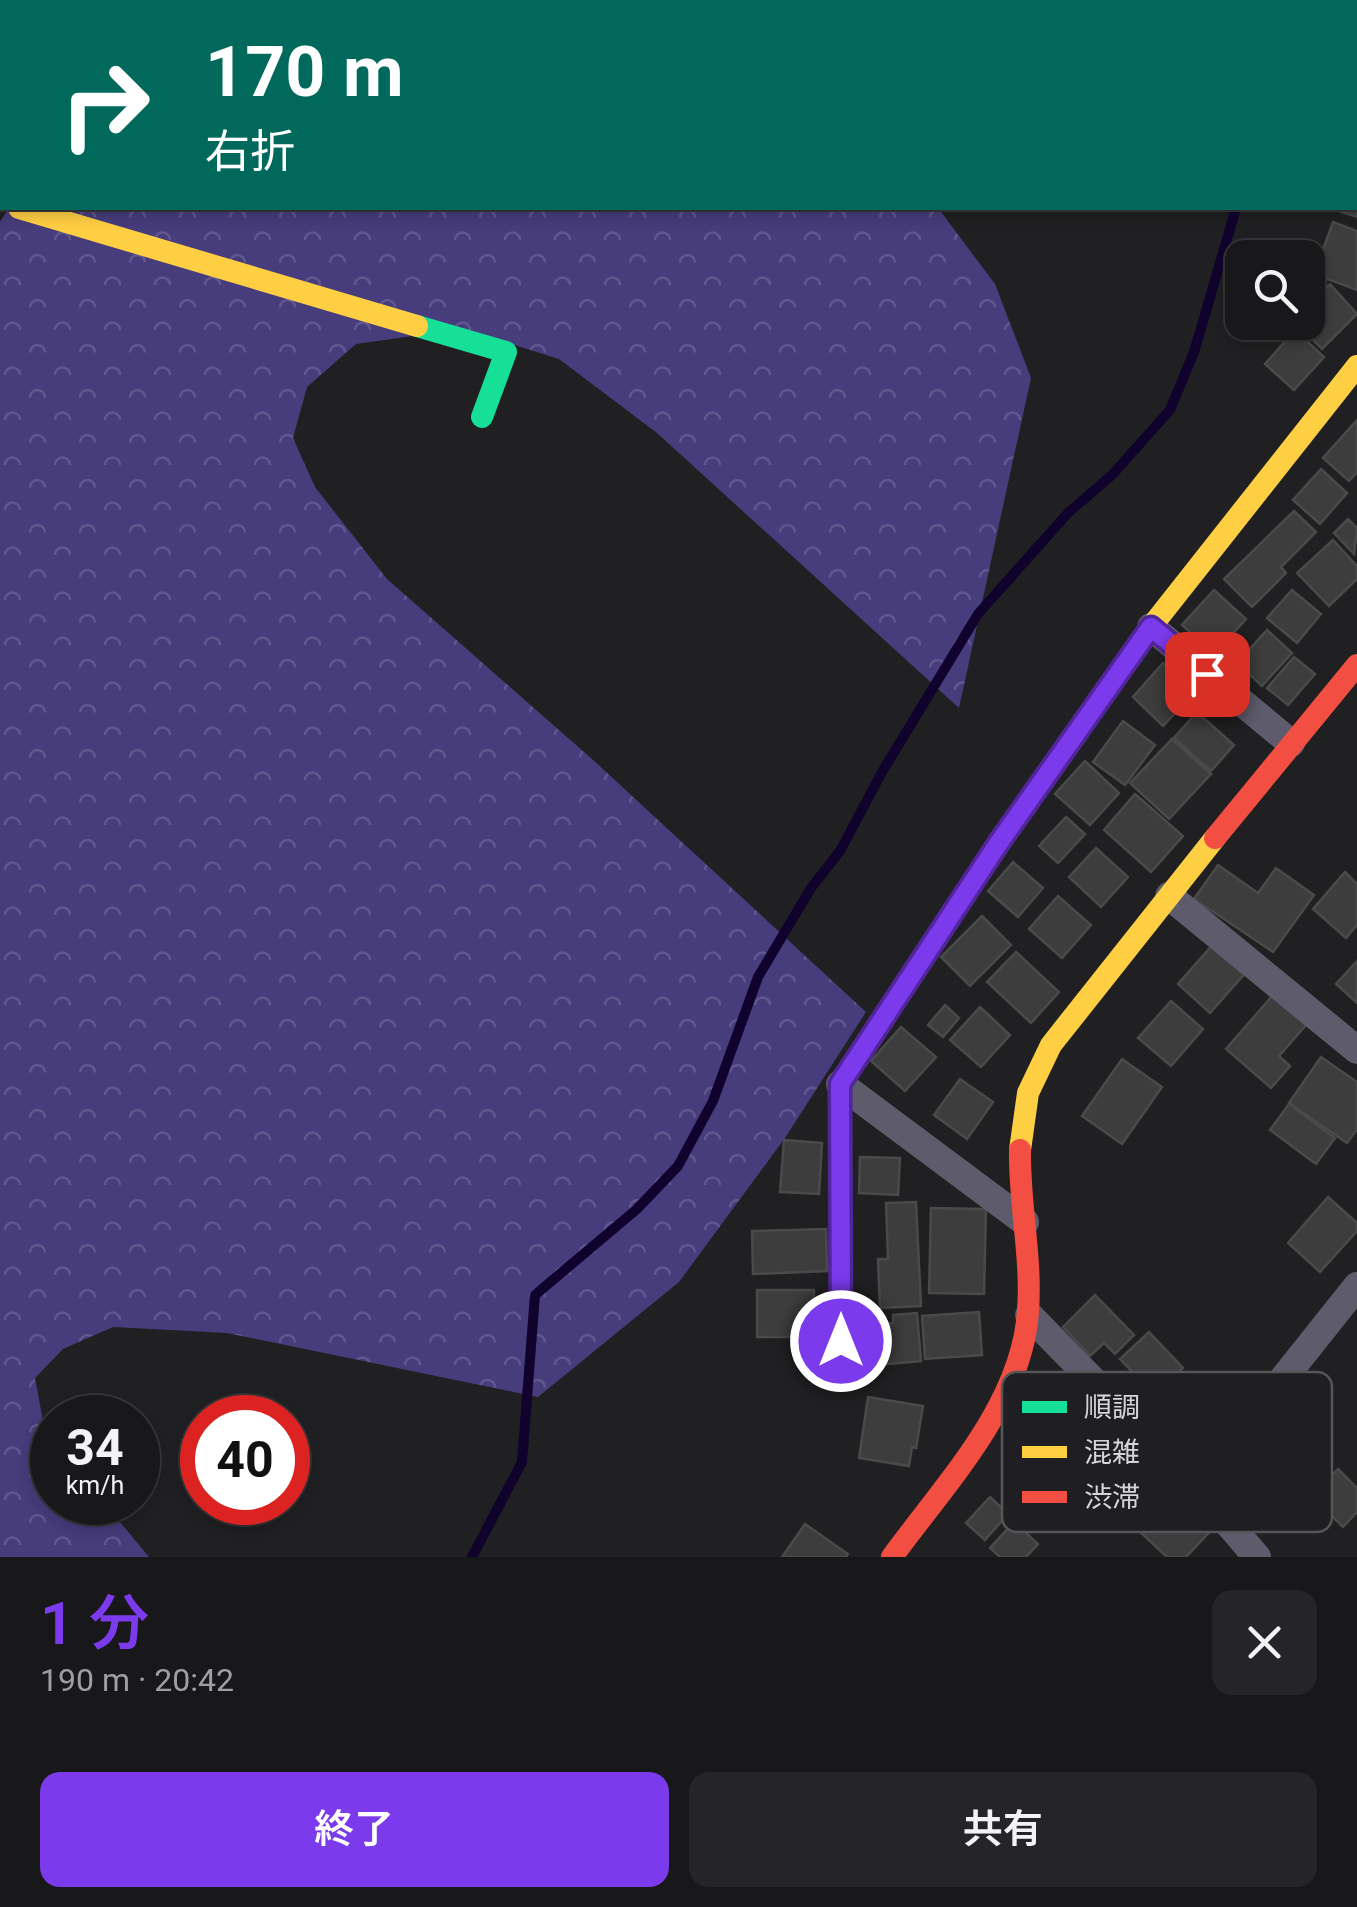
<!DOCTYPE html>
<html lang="ja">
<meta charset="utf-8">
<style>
:root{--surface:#181719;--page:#252426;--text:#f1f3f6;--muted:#9f9fa2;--line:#363638;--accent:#7c3aed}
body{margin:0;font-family:Roboto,"Noto Sans JP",sans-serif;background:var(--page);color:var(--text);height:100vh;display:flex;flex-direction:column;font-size:38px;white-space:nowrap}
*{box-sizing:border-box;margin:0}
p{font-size:32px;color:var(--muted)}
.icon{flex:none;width:55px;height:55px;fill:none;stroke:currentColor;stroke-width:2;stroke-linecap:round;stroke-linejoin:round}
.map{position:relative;height:1557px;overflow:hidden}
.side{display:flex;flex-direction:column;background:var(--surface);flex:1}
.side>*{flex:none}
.banner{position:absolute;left:0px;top:0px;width:1358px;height:210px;box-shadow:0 5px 15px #0003,0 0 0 2px var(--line);background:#00695c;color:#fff;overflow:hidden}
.tools{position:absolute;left:1225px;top:240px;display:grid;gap:20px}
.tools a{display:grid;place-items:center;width:100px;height:100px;border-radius:20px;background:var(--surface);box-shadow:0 5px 15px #0003,0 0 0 2px var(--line);font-size:50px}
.speed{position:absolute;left:30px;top:1395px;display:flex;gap:20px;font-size:50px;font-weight:700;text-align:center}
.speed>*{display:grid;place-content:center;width:130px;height:130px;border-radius:50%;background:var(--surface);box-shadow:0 5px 15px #0003,0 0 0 2px var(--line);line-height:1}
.speed small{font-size:25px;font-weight:400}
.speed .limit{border:15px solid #d22;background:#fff;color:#111}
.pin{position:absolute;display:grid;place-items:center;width:85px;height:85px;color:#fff;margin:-42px;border-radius:20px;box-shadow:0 5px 15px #0006}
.me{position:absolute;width:110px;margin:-55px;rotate:0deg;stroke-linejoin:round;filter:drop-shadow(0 0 8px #0008)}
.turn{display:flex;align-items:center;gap:35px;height:210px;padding:0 40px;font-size:45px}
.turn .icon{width:130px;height:130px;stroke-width:2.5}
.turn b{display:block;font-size:70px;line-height:85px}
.round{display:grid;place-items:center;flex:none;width:105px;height:105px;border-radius:20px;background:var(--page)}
.headline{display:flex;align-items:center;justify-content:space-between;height:170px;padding:0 40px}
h1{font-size:60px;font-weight:600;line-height:75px;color:var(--accent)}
.button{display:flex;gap:20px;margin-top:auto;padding:20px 40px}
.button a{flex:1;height:115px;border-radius:20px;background:var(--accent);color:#fff;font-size:40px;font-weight:600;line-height:115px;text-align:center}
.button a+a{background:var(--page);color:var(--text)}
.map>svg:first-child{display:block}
</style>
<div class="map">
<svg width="1357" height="1557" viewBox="0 0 1357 1557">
<defs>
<pattern id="forest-crowns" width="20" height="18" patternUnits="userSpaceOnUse" patternTransform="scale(2.5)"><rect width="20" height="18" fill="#473c7c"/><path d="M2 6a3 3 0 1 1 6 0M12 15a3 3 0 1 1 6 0" fill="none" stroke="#61578e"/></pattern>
</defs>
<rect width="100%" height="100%" fill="#201f21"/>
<polygon fill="url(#forest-crowns)" points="9,208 938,208 995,284 1031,378 959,708 657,433 559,359 463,329 356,344 307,387 293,438 315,487 387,579 592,759 866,1012 785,1138 679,1282 538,1397 227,1333 113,1327 63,1349 35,1378 43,1421 52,1436 52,1502 104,1503 149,1557 0,1557 0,222"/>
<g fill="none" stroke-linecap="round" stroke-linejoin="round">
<g stroke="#0f032d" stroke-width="10">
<polyline points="1296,2 1297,0"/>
<polyline points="472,1557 522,1462 535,1295 637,1209 678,1166 713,1101 758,977 811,888 840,851 882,772 978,614 1068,513 1113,474 1170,410 1194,352 1236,208"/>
</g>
</g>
<g fill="#3d3d3e" stroke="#494a4a" stroke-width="2.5">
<polygon points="1357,82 1357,217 1333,209 1355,208"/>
<polygon points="1333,222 1357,231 1357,290 1314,274"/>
<polygon points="1330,284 1357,314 1322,349 1295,322 1308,322 1308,306"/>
<polygon points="1295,330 1324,357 1294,390 1265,364"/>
<polygon points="1357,420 1357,472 1349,481 1323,458"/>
<polygon points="1321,469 1347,493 1320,524 1293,500"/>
<polygon points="1294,511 1316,532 1281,567 1286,573 1252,607 1224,579"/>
<polygon points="1348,519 1357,528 1354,554 1334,533"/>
<polygon points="1333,540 1357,566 1357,579 1329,606 1297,573"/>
<polygon points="1214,590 1246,619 1214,654 1182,625"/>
<polygon points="1292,590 1321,614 1297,643 1267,618"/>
<polygon points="1267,630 1292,653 1262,686 1237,663"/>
<polygon points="1294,657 1315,674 1288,705 1267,688"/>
<polygon points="1163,663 1195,692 1163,726 1133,697"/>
<polygon points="1197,712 1234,745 1211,771 1174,738"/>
<polygon points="1123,721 1155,745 1125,785 1093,762"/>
<polygon points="1172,739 1211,774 1169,819 1130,783"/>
<polygon points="1085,761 1119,793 1090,825 1055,794"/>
<polygon points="1135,794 1183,836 1151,872 1104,830"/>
<polygon points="1066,817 1085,834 1058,863 1039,846"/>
<polygon points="1096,848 1128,877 1101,907 1069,877"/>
<polygon points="1013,862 1043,888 1018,917 988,891"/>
<polygon points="1218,865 1258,893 1276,868 1314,895 1273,952 1194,899"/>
<polygon points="1345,872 1357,884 1357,925 1346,938 1313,909"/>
<polygon points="1058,896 1091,925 1062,958 1029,929"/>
<polygon points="982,916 1011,945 970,986 941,957"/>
<polygon points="1216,941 1248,970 1210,1013 1178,984"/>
<polygon points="1016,952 1059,992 1031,1023 987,982"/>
<polygon points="1357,961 1357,1003 1336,984"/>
<polygon points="1273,995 1307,1024 1279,1056 1290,1066 1271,1088 1226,1049"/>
<polygon points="1171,1001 1203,1029 1171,1066 1138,1038"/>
<polygon points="945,1005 959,1018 943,1037 928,1025"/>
<polygon points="980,1007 1010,1035 981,1067 950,1040"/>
<polygon points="901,1027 936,1057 905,1091 871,1061"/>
<polygon points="1321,1057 1357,1082 1357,1129 1347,1143 1289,1103"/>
<polygon points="1122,1059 1162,1087 1122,1144 1082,1116"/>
<polygon points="960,1079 993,1102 967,1139 934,1115"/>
<polygon points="1289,1104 1335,1138 1316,1164 1270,1130"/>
<polygon points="784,1140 822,1143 819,1194 780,1192"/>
<polygon points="860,1157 900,1158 898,1195 859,1193"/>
<polygon points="1328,1197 1357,1223 1357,1231 1320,1272 1288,1243"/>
<polygon points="916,1202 921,1306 880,1308 878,1259 888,1259 886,1203"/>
<polygon points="931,1208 986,1209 984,1294 929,1293"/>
<polygon points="826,1229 827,1271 753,1274 752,1231"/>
<rect x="757" y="1290" width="57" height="47"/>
<polygon points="1095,1295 1134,1335 1115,1354 1104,1343 1090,1356 1063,1327"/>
<polygon points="979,1312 982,1355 925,1359 922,1316"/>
<polygon points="917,1313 921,1361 878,1365 875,1324 893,1323 893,1315"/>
<polygon points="1149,1332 1183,1368 1155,1395 1120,1359"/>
<polygon points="868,1397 923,1406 916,1448 912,1447 909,1466 859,1458"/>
<polygon points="1135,1448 1216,1525 1186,1557 1167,1557 1095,1490"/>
<polygon points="1338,1469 1357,1488 1357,1512 1343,1527 1312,1496"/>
<polygon points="990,1497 1008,1514 985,1540 966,1523"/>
<polygon points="1014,1522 1038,1544 1026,1557 1000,1557 990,1548"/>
<polygon points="805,1524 848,1554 846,1557 782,1557"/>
</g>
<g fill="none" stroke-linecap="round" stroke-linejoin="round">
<g stroke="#5e5c6c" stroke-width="28">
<polyline points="1151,627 1291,743"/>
<polyline points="1169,896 1357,1050"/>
<polyline points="840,1084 1025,1222"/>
<polyline points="1029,1315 1197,1487 1257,1557"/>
<polyline points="1197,1487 1357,1286"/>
</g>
<g stroke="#16e098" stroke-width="22">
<polyline points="417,326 506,352 482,417"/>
<polyline points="841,1378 840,1084 998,844 1112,682"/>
</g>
<g stroke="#ffcf43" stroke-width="22">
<polyline points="19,208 417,326"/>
<polyline points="1112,682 1151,627 1357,366"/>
<polyline points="1020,1150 1028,1093 1051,1045 1215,838"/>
</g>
<g stroke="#f24e42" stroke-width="22">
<polyline points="1215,838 1357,665"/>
<path d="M892,1557C945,1484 1022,1405 1028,1311C1032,1257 1019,1204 1020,1150"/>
</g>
</g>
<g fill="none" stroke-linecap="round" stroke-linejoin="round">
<defs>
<polyline id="route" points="841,1341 840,1084 998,844 1151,627 1207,674"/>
</defs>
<use href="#route" stroke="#51269a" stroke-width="25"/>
<use href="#route" stroke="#7c3aed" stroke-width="18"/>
</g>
<rect x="1002" y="1372" width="330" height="160" rx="15" fill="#1f1e22" stroke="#565558" stroke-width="2.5"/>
<rect x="1022" y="1401" width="45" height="12" fill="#16e098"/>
<rect x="1022" y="1446" width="45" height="12" fill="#ffcf43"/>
<rect x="1022" y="1491" width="45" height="12" fill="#f24e42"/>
<g font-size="28" fill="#d5d5d7">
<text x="1084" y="1417">順調</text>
<text x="1084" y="1462">混雑</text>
<text x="1084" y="1507">渋滞</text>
</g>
</svg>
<div class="tools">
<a><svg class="icon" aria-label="search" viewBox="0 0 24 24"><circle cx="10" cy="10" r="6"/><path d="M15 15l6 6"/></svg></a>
</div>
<div class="speed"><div>34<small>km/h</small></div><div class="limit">40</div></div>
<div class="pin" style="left:1207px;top:674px;background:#d93025"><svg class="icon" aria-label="arrive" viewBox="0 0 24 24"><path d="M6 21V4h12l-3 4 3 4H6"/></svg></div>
<svg class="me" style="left:841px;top:1341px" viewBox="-20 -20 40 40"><circle r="17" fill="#7c3aed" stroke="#fff" stroke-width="3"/><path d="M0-11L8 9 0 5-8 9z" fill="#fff"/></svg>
<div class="banner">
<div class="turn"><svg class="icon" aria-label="right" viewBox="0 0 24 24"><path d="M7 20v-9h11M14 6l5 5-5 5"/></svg><div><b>170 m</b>右折</div></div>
</div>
</div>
<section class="side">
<div class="headline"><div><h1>1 分</h1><p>190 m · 20:42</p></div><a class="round"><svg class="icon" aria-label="close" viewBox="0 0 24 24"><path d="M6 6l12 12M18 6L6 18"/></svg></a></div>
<div class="button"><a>終了</a><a>共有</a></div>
</section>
